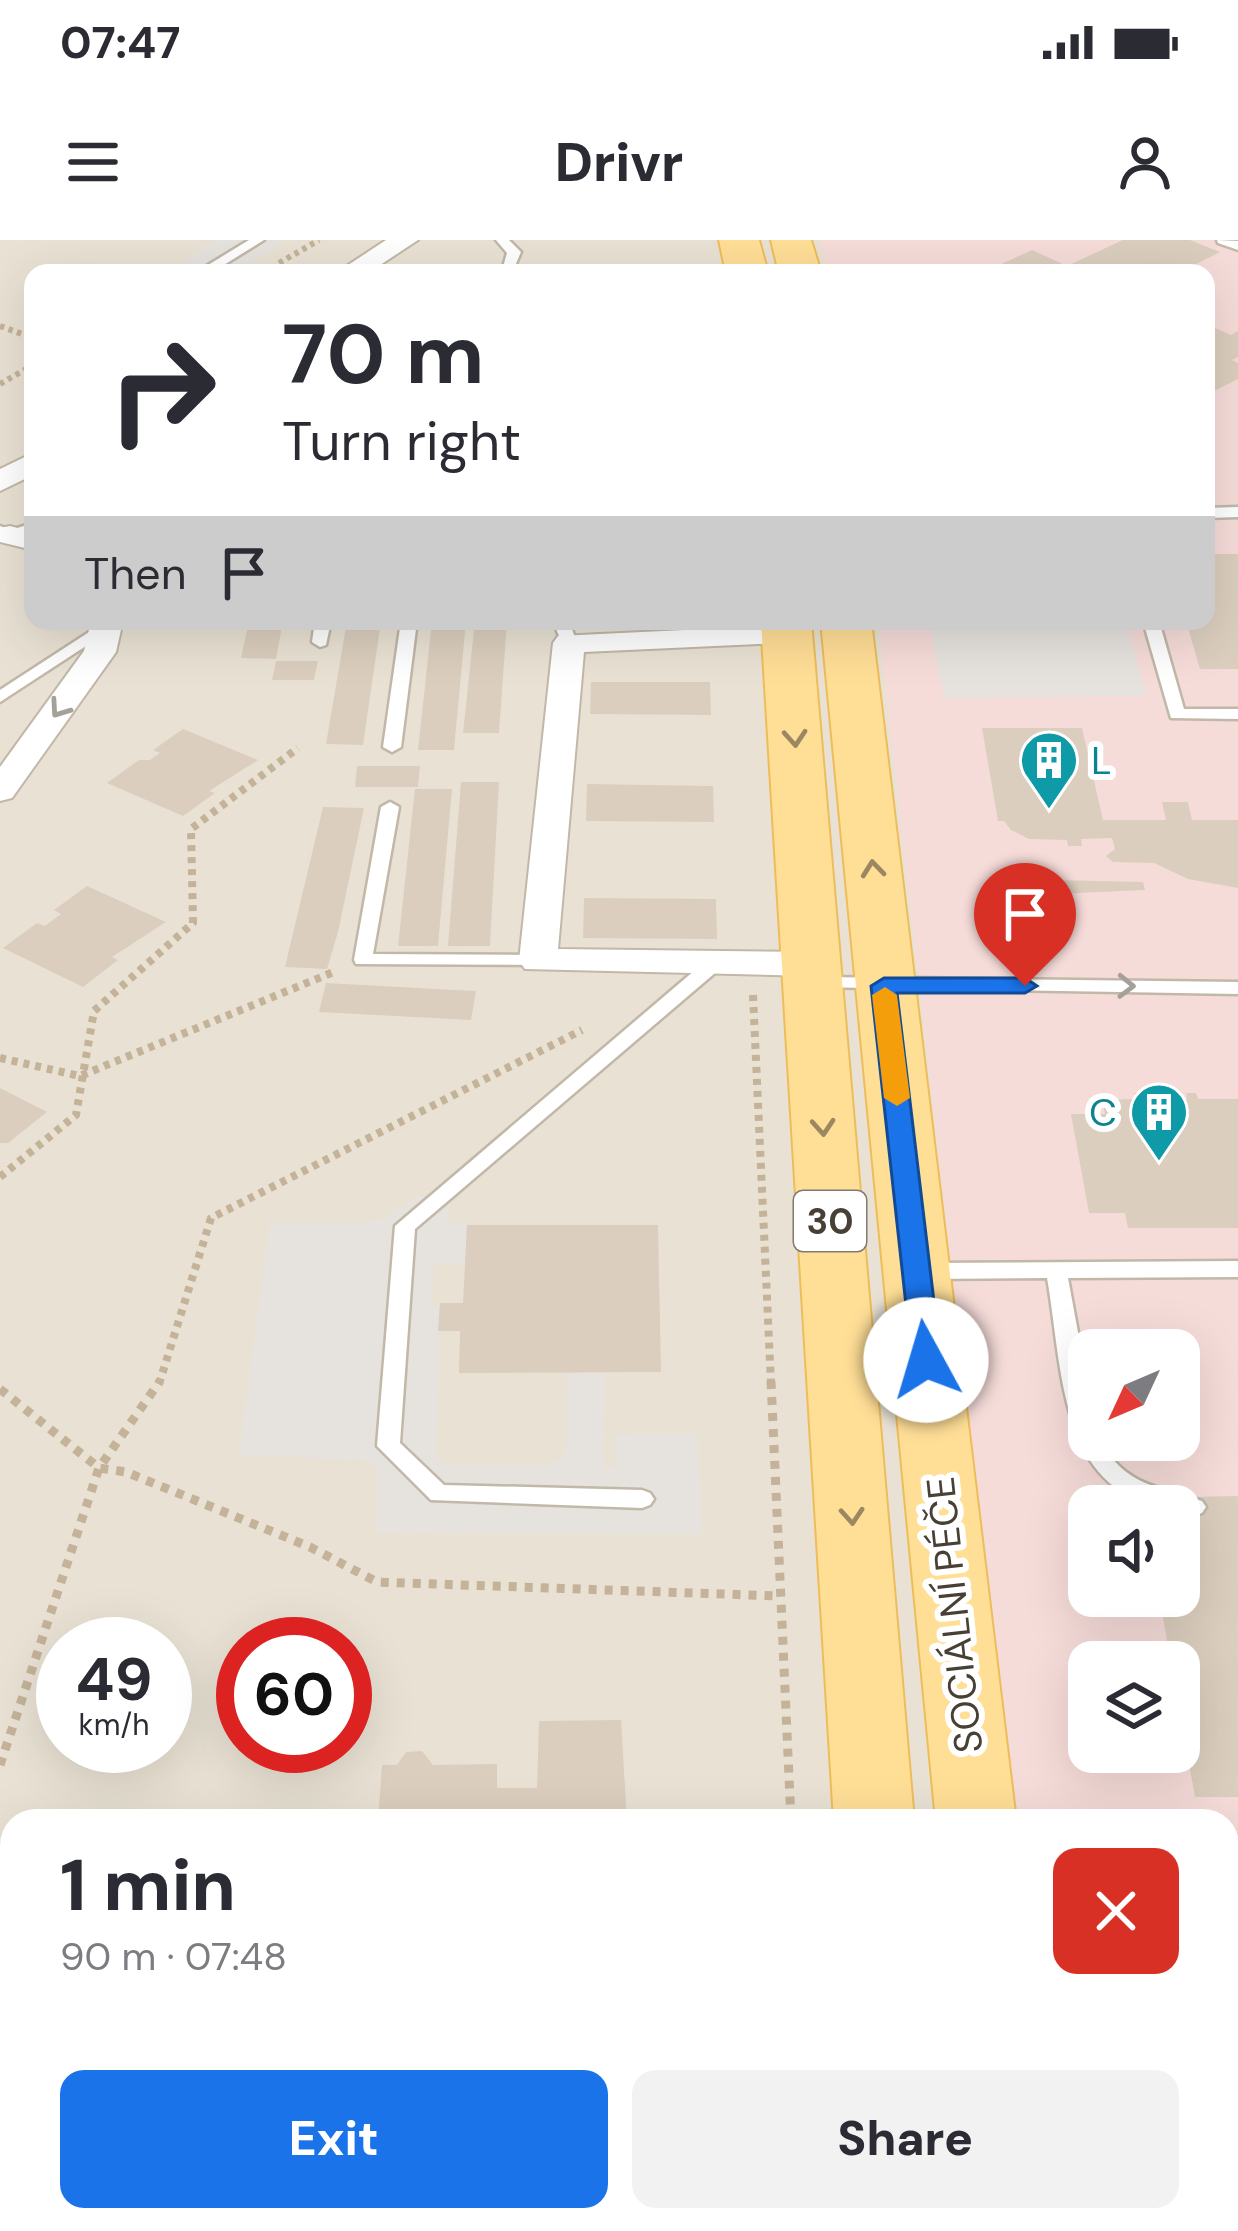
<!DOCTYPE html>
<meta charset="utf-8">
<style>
:root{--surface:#fff;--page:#f2f2f3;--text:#2b2b33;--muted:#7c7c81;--accent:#1a73e8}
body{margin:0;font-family:"DM Sans",sans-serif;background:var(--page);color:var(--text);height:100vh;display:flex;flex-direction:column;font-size:45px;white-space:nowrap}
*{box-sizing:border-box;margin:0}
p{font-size:39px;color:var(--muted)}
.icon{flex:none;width:66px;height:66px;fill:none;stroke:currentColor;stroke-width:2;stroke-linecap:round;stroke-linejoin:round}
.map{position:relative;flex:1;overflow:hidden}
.panel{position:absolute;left:0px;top:1569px;width:1239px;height:423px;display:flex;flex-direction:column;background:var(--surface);border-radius:36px 36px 0 0;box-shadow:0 12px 48px #0002}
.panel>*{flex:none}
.banner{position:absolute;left:24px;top:24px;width:1191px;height:366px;border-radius:24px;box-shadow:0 12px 48px #0002;background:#fff;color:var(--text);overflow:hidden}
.needle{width:78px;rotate:226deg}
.buttons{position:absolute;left:1068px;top:1089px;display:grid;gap:24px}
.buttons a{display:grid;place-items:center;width:132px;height:132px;border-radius:24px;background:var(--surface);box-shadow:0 12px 48px #0002;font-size:60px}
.speed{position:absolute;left:36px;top:1377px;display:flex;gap:24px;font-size:60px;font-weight:700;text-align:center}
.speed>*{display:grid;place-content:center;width:156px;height:156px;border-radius:50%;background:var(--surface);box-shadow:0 12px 48px #0002;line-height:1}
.speed small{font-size:30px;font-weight:400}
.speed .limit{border:18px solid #d22;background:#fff;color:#111}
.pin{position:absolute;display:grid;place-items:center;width:102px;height:102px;color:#fff;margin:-123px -51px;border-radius:50% 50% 50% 0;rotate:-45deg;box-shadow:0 0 12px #0007}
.pin .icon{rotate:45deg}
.me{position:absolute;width:132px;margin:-66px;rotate:354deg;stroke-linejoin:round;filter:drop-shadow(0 0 9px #0008)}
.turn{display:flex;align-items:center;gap:42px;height:252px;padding:0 60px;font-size:54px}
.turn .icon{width:156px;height:156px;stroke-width:2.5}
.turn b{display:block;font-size:84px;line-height:102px}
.then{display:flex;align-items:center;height:114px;padding:0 60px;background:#0003;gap:24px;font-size:45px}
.round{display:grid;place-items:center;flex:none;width:126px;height:126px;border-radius:24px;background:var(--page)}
.overview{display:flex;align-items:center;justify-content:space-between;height:204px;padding:0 60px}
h1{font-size:72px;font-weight:800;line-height:90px}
.primary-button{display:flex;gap:24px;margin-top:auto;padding:24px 60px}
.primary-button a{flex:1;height:138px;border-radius:24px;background:var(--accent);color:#fff;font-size:48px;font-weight:800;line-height:138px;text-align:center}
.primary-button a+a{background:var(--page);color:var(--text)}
.status{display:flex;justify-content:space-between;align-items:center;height:84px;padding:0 60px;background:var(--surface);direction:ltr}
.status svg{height:33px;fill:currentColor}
header{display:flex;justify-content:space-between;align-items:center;height:156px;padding:0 60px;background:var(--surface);font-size:54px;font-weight:800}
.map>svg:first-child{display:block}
</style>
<div class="status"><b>07:47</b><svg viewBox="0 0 49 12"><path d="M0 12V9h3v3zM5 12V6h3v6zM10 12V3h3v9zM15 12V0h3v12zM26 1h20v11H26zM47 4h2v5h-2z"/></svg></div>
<header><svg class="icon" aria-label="menu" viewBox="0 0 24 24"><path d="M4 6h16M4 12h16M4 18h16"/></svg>Drivr<svg class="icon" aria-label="person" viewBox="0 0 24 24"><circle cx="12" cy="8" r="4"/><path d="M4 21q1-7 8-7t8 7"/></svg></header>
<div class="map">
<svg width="1238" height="1991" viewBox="0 0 1238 1991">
<rect width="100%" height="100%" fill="#f5f0e7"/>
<path fill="#e9e2d4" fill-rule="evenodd" d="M0,0H1238V1991H0ZM33,33H1206V381H33ZM1089,1110H1179V1200H1089ZM1089,1266H1179V1356H1089ZM63,1404H165V1506H63ZM243,1404H345V1506H243ZM1089,1422H1179V1512H1089ZM12,1581H1227V1980H12Z"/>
<path fill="#f6dcd9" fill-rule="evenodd" d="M821,0H1238V1991H1060L1059,1980H1227V1581H1014L878,381H1206V33H826ZM1089,1110H1179V1200H1089ZM1089,1266H1179V1356H1089ZM1089,1422H1179V1512H1089Z"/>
<g fill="#e6e3df">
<polygon points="217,0 287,0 231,33 147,33 169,31"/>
<polygon points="929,381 1125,381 1147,456 944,458"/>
<polygon points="417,957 452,957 446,983 467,985 465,1023 434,1024 431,1065 440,1065 436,1216 448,1225 550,1225 562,1217 567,1204 568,1133 604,1133 603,1228 615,1228 615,1195 697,1194 702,1294 376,1293 376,1229 365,1220 239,1215 270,983 361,984 384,979"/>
<polygon points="406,1980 706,1980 706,1991 405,1991"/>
</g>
<g fill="#dbcebe">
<polygon points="1123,0 1190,0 1220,12 1179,33 982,33 1032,10 1067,26"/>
<polygon points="1206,84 1231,95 1238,91 1238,117 1232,120 1238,123 1238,139 1206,155"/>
<polygon points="1206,314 1238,314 1238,429 1200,429 1186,381 1206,381"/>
<polygon points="249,381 283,381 276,419 241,418"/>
<polygon points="347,381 381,381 363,505 326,504"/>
<polygon points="432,381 466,381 454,510 418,510"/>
<polygon points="475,381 507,381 499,493 463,493"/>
<polygon points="276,421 318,421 314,440 272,440"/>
<polygon points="591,442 710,442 711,475 590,474"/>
<polygon points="982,488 1082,488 1103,580 1166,580 1162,562 1188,562 1192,580 1238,580 1238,648 1188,639 1154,623 1113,622 1106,616 1115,609 1112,598 1081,599 1082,606 1068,606 1067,600 1029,599 1011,590 1004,581 998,581"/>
<polygon points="183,489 258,520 209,551 215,553 183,576 107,543 139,520 150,520 160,513 153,510"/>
<polygon points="357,526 420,526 418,547 355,547"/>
<polygon points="461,542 499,542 490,706 448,706"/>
<polygon points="587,544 713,546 714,582 586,581"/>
<polygon points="415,549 452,549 438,706 398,706"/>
<polygon points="323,567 364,568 338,692 327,729 285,727"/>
<polygon points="1052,640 1143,642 1145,650 1055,654"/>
<polygon points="87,646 166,682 112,717 118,720 83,747 3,708 37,683 45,686 61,674 54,670"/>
<polygon points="584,658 716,659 717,699 583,698"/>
<polygon points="326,743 455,750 476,751 471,780 319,772"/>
<polygon points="0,848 47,872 8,903 0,903"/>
<polygon points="1134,853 1144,853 1146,859 1162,859 1160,853 1170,853 1172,859 1187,859 1186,853 1196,853 1198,859 1238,859 1238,988 1128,988 1125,973 1089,973 1071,874 1105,874 1102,860 1136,859"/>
<polygon points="467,985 658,985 661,1132 459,1133 460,1091 438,1091 440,1063 463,1063"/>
<polygon points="1238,1256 1238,1557 1195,1557 1179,1468 1179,1422 1171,1422 1159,1356 1179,1356 1179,1285 1197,1285 1192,1257"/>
<polygon points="621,1480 627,1581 378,1581 382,1525 397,1525 406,1512 422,1511 433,1525 497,1524 497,1548 537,1548 539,1481"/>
<rect x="1227" y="1745" width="11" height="169"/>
<polygon points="506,1980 567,1980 567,1991 505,1991"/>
</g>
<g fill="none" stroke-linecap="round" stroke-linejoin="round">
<defs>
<g id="service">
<polygon points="249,0 264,0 211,33 195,33"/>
<polygon points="496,0 509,0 521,12 512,33 496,33 503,27 507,13"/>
<polygon points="1217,0 1238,1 1238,10 1218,3"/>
<polygon points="1238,267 1238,277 1206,278 1206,268"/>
<polygon points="33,283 33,293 10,300 0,296 0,286 11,290"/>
<polygon points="106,381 114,386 112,389 0,462 0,450"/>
<polygon points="315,381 331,381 326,405 320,407 312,402"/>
<polygon points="401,381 417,381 401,507 392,512 383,507"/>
<polygon points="553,381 569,381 577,403 575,406 563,406"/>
<polygon points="1143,381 1159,381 1184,469 1238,469 1238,479 1171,478"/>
<polygon points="390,562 399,567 373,714 538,715 545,717 547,721 545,725 356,724 354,720 381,567"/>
<polygon points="715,717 722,719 724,723 722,727 415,989 400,1203 444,1245 642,1250 650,1253 654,1259 650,1265 642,1268 431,1260 377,1206 395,986 708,719"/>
<polygon points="819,737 1238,742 1238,754 812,747 810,743 812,739"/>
<path d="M1238,1021V1037L1068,1038L1089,1152V1200H1101C1121,1244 1161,1248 1202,1261L1206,1267L1202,1273L1194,1276L1179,1273V1266C1058,1266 1063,1127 1047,1038L924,1039L913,1031L924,1023Z"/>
</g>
<g id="minor">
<polygon points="386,0 418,0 368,33 336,33"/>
<polygon points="33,213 33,235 0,251 0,229"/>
<polygon points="10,286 33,292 33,310 0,302 0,288"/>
<polygon points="91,381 123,381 116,412 12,558 0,561 0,527 84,411"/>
<polygon points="788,385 799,388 804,395 799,402 584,412 558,709 811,712 824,716 830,724 824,732 811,736 525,729 519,721 553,403 558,396"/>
</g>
<g id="primary">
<polygon points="719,0 759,0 768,33 726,33"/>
<polygon points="771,0 811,0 821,33 779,33"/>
<polygon points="761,381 811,381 914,1581 834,1581"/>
<polygon points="821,381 871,381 1016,1581 936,1581"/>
<polygon points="856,1980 948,1980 949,1991 857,1991"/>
<polygon points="973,1980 1065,1980 1066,1991 974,1991"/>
</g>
</defs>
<use href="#service" stroke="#c1b8a8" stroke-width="5"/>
<use href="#minor" stroke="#c1b8a8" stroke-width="4"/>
<use href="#primary" stroke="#eebd5b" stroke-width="4"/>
<g stroke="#c4b398" stroke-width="6" stroke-dasharray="4.5 4.5" stroke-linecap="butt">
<polyline points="279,23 319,0"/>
<polyline points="0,86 33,98"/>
<polyline points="0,144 33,125"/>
</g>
<g stroke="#c4b398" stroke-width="8" stroke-dasharray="6 6" stroke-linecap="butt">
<polyline points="753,755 771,1144"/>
<polyline points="0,818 80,836 336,731"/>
<polyline points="0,937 76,875 94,771 193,683 191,589 298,508"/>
<polyline points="159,1144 211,978 582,790"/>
</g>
<g stroke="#c4b398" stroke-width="9" stroke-dasharray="8 8" stroke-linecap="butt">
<polyline points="771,1141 791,1581"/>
<polyline points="0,1149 99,1228 126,1232 310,1307 377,1342 780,1356"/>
<polyline points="0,1525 99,1228 160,1141"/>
<polyline points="811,1980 811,1991"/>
</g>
<use href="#service" fill="#fff" fill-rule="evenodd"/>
<use href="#minor" fill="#fff" fill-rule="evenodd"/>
<use href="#primary" fill="#ffde96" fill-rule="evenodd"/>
</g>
<defs><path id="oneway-chevron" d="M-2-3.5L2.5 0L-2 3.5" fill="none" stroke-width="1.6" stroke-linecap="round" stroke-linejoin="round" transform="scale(3)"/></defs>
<g stroke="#a4a09a">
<use href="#oneway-chevron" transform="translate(59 469) rotate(125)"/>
<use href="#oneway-chevron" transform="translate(1126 746) rotate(1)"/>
</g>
<g stroke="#9b8761">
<use href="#oneway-chevron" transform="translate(795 498) rotate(86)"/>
<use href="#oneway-chevron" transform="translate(873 629) rotate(-96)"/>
<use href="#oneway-chevron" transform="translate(823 887) rotate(86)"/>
<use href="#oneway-chevron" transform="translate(852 1276) rotate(86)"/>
</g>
<polygon fill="#1a73e8" stroke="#114b97" stroke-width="3" points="884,738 1025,738 1037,746 1025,753 897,753 941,1120 926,1131 912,1120 871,746"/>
<polygon fill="#f59e0b" points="885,747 897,755 910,858 897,866 884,858 872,755"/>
<defs>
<symbol id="building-pin" viewBox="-11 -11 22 30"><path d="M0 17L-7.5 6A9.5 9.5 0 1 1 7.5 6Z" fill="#0f9aa8" stroke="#fff"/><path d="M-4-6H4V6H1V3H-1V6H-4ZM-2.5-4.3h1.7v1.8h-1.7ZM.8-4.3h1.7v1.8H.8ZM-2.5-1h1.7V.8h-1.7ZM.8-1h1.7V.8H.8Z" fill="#fff"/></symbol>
</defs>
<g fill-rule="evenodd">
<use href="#building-pin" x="1016" y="487" width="66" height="90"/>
<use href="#building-pin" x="1126" y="839" width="66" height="90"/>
</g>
<g text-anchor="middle" stroke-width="12" stroke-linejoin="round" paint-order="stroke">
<rect fill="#fff" stroke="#807972" stroke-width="3" x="794" y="951" width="72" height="60" rx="9"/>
<g font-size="36" font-weight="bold" fill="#494035">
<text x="830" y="994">30</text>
</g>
<g font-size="39" fill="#0d838f" stroke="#fff" text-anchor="start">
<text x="1091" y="534">L</text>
<text x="1117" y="886" text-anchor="end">C</text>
</g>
<g font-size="39" fill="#494035" stroke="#fff">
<text transform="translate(954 1375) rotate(-96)" y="14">SOCIÁLNÍ PÉČE</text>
</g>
</g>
</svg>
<div class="buttons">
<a><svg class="needle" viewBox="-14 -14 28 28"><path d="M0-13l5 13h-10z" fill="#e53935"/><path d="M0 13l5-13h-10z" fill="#7c7c81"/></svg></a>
<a><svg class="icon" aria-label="sound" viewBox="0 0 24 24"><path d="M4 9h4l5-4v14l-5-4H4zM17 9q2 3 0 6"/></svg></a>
<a><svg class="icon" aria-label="layers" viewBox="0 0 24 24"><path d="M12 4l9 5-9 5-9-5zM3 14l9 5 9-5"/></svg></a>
</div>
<div class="speed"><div>49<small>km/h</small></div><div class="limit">60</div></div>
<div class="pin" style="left:1025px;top:746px;background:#d93025"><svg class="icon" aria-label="arrive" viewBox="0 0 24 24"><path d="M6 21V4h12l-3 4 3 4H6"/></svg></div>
<svg class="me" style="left:926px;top:1120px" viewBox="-20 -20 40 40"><circle r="19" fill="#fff"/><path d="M0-13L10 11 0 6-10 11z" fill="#1a73e8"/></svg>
<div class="banner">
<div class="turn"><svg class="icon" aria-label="right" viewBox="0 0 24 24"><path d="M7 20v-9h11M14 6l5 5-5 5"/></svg><div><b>70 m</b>Turn right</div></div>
<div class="then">Then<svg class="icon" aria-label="arrive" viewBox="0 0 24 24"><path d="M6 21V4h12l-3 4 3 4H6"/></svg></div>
</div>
<section class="panel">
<div class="overview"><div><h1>1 min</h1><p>90 m · 07:48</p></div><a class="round" style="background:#d93025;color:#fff"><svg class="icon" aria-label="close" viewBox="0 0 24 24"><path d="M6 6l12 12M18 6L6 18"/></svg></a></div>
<div class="primary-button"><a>Exit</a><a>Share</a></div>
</section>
</div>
